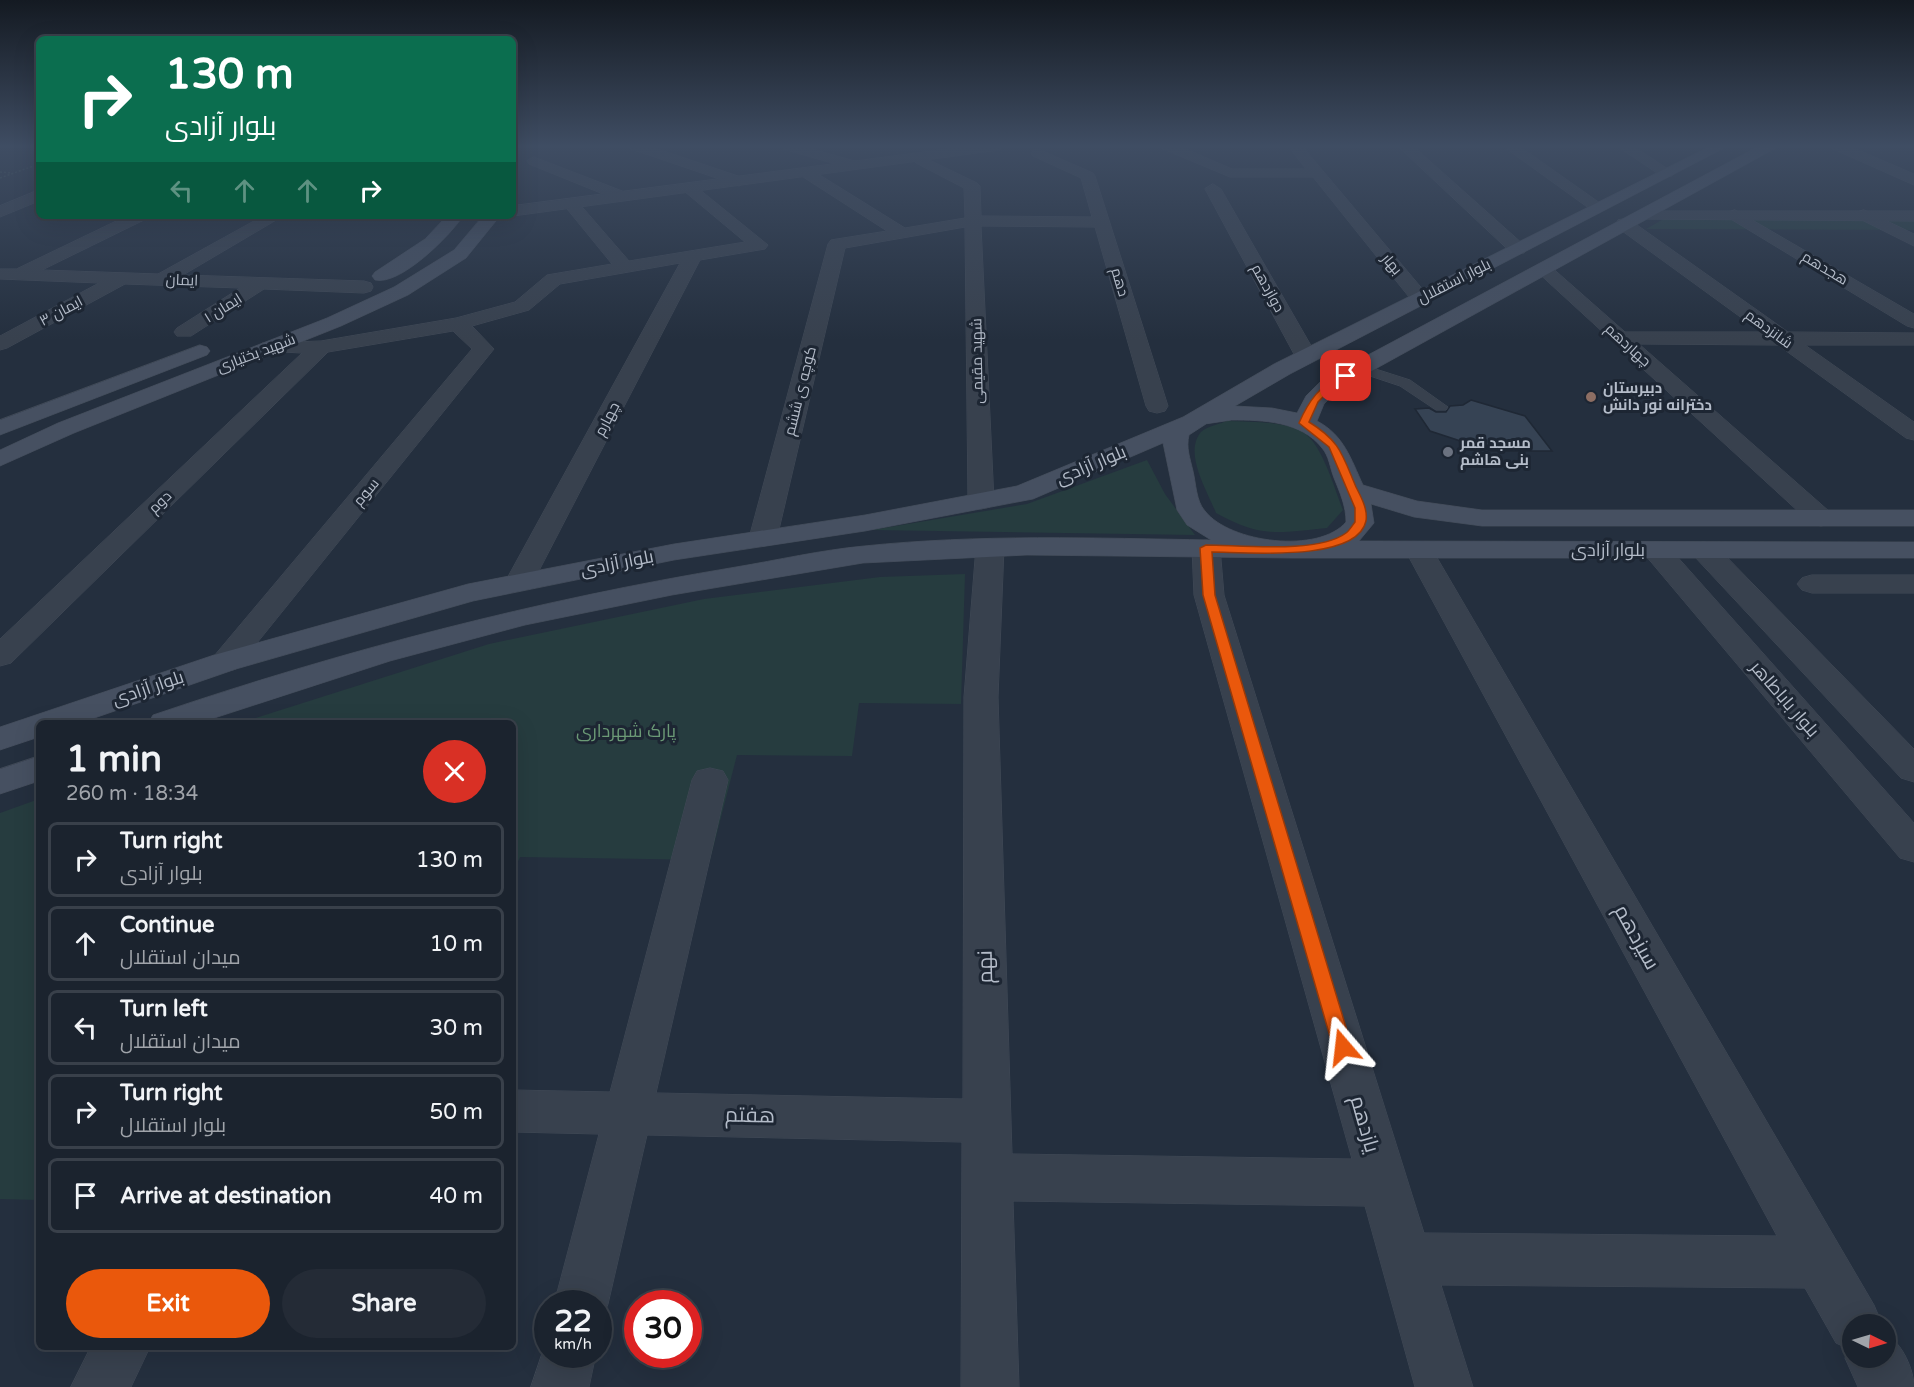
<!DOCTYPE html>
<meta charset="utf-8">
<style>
:root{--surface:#1b232e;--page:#242b36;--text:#f1f3f6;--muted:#a0a4aa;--line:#39404a;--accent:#ea580c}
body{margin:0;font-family:"Varela Round",Cairo,sans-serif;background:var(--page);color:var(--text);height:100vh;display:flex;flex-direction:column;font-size:22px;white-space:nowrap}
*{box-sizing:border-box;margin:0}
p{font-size:20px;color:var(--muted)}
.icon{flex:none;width:33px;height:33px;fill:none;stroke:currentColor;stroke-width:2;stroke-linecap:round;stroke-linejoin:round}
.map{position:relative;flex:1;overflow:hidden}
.details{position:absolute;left:36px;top:720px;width:480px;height:630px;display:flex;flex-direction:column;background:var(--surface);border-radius:9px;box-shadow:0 6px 24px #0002,0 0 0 2px var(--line)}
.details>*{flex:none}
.top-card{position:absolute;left:36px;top:36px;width:480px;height:183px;border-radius:9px;box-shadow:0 6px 24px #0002,0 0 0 2px var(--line);background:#0b6e4f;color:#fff;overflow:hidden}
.needle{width:39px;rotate:95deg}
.controls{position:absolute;left:1842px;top:1314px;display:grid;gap:12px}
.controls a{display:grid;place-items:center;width:54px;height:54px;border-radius:50%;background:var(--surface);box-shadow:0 6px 24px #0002,0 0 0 2px var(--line);font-size:30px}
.speed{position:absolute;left:534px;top:1290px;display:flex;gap:12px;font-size:30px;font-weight:700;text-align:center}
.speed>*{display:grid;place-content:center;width:78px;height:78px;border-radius:50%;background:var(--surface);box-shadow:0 6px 24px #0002,0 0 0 2px var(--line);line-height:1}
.speed small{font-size:15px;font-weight:400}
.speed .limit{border:9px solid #d22;background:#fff;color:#111}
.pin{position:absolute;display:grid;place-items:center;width:51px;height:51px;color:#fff;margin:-26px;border-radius:12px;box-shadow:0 3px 9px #0006}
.me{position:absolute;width:66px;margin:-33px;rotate:343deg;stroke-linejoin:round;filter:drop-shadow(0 0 4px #0008)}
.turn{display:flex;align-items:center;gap:21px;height:126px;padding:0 30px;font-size:27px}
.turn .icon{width:78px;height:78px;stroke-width:2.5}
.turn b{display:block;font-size:42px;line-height:51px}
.lanes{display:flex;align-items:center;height:57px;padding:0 30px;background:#0003;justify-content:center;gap:30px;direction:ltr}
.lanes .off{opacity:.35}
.round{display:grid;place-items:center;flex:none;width:63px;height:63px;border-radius:32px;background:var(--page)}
.head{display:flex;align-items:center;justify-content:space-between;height:102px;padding:0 30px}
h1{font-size:36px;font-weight:800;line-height:45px}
.button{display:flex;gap:12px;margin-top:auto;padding:12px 30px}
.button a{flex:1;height:69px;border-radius:36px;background:var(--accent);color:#fff;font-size:24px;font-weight:800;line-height:69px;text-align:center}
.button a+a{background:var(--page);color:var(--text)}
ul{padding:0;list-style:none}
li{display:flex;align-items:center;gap:18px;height:75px;margin:0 12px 9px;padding:0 18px;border:3px solid var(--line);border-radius:9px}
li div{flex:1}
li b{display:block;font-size:22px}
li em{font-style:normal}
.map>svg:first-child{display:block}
</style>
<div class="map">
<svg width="1914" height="1387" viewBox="0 0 1914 1387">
<rect width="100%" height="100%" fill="#242f3e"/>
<g fill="#263c3f">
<polygon points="1667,217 1914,218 1914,230 1646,229"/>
<path d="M1227,421C1250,422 1276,421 1298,429C1321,438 1334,488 1343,510L1327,528C1277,533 1261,538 1216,513C1208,492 1183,453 1201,432C1207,426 1220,424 1227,421Z"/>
<polygon points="1147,460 1165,494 1195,535 872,530 1027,504"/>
<polygon points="965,574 961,704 859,703 852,756 737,755 710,860 520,857 513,873 513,723 240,723 489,644 704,599 880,577"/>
<polygon points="39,799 39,1200 0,1199 0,813"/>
</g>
<polygon fill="#364354" stroke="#1f2835" stroke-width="1.5" points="1471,400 1525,416 1552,451 1491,451 1430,431 1415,409 1429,408 1436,412 1446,412 1450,406 1463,405"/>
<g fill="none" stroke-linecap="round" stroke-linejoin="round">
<defs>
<polygon id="service" points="1360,364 1410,380 1448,407 1446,410 1436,410 1400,386 1355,371 1354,368 1355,365"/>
<g id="minor">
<polygon points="629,146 649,146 744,178 747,181 739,186 734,184 631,149"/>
<polygon points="781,146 802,146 858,162 860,165 853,169 783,149"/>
<polygon points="1161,146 1179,146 1232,169 1306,169 1288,146 1302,146 1430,298 1427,302 1413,302 1313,177 1230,177 1163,149"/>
<polygon points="1398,146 1413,146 1524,245 1527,249 1524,253 1512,253"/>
<polygon points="1503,146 1519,146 1607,208 1599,213 1593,211"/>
<polygon points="1617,146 1633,146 1674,173 1672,176 1662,176"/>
<polygon points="1831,146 1849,146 1914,174 1914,185 1833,149"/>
<polygon points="1038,149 1093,173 1095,176 1168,406 1165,411 1157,413 1149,411 1146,406 1095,227 981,226 994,501 990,507 981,509 972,507 968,501 965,227 845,248 777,538 773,544 763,546 753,544 749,538 828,244 831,240 837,239 887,231 800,175 798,172 800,169 810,169 905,228 965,218 964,188 916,163 914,160 916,157 921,156 977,183 980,186 981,216 1092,217 1081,178 1033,156 1031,153 1033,150"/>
<polygon points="534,157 630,194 632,197 630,200 618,200 529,164 527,161"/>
<polygon points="689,183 694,185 768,245 765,249 759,250 700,260 530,588 520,591 510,588 505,582 680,263 560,284 529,310 472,326 494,349 236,669 225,672 214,669 209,662 472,349 453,331 328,352 11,663 0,666 0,639 302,353 262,351 259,347 262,343 321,341 456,318 515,302 547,275 612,264 563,204 571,199 577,201 629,261 745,242 684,191 681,188 684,185"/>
<polygon points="1213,184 1221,189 1317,356 1313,360 1306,362 1299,360 1295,356 1205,189"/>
<polygon points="39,190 39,201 0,217 0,206"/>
<polygon points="1735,210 1914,314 1914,328 1907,326 1729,218 1727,215 1729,212"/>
<polygon points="1864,210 1914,234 1914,246 1858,218 1856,215 1858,212"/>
<polygon points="127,216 148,216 146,219 42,270 158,274 263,216 283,216 183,275 364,281 371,283 373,287 371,291 364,293 264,289 191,336 177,336 174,332 177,328 240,288 125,284 7,348 0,350 0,336 99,283 0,279 0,269 16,269"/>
<polygon points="1624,219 1630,220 1788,332 1914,333 1914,345 1805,345 1914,422 1914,440 1906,438 1778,345 1639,344 1830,512 1834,518 1830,524 1821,526 1812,524 1534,269 1537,265 1549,265 1625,332 1761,332 1618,228 1616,224 1618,220"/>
<path d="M990,539L1000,541L1004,547L998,697L1012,1154L1352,1159L1194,595L1192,548L1196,542L1206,540L1216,542L1220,548L1224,595L1424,1233L1777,1236L1405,550L1409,544L1419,542L1429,544L1874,1305L1882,1324H1852V1358H1886V1335C1902,1342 1914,1370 1914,1387H1858L1845,1358L1849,1349L1836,1343L1805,1288L1441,1285L1473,1387H1415L1365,1206L1013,1201L1019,1387H961L962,1142L647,1135L608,1304L600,1323L598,1324V1304H554L599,1134L513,1132V1090L610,1092L692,780L697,771L710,768L723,771L728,780L656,1093L963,1099L964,697L976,547L980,541Z"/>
<polygon points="1812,575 1914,575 1914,593 1812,593 1802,590 1797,584 1802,578"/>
<polygon points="548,1336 548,1354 596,1354 589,1387 531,1387"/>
<polygon points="91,1347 150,1347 131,1387 71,1387"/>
</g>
<g id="tertiary">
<polygon points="970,146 1006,146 999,150 513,216 513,206"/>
<polygon points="1640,211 1914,211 1914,221 1634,219 1632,216"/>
<polygon points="1656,542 1666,544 1914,823 1914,862 1900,858 1646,556 1642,550 1646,544"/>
<polygon points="1704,542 1714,544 1914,749 1914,782 1901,778 1694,556 1690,550 1694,544"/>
</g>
<g id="secondary">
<path d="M1711,146H1728L1290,374L1235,406L1272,408L1297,413L1306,396L1323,379L1759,146H1776L1774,149L1339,389L1324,404L1317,421C1344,435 1351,459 1363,485L1417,501L1482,510H1914V526H1482L1414,517L1371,504L1374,523L1359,541L1914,542V558H1292L1027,555L863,563L672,595L525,625L390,661L199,723H148L153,715C344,650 537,600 736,567C778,560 821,550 864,546C979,534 1096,538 1211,540L1187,525L1177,510L1163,443L1033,499L865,531L674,560L473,601L236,669L80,723H39V737L0,750V727L214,655L468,584L674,544L865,515L1017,486L1183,417L1274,364ZM1232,420C1263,420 1301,421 1322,448C1329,456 1330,468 1334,478C1340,493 1346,506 1346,522C1319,554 1230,543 1205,511C1196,501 1196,483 1193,471C1190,458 1186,448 1189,435L1206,424Z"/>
<path d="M447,216H463C450,236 400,286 375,280L372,276L375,272L425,239Z"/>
<polygon points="483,216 500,216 466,258 408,295 341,326 74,433 0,466 0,450 58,423 327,318 394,287 454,250"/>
<polygon points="200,345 207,347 210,351 207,355 0,435 0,420"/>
<polygon points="39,756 39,781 0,794 0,769"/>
</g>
</defs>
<use href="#service" stroke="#414a57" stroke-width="1"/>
<use href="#minor" stroke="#414a57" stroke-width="1"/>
<use href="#tertiary" stroke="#414a57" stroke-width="1"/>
<use href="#secondary" stroke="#414a57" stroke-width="1"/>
<g stroke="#3f5557" stroke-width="1.5" stroke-dasharray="2 2" stroke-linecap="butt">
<polyline points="0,172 12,173"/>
<polyline points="0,178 39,164"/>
</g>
<use href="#service" fill="#38414e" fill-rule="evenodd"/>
<use href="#minor" fill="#38414e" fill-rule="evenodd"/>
<use href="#tertiary" fill="#38414e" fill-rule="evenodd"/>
<use href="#secondary" fill="#465061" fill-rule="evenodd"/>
</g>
<linearGradient id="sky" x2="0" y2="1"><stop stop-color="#141a22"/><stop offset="0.43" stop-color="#3f4d63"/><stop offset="1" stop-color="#3f4d63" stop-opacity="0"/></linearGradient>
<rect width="1914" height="340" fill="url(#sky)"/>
<path fill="#ea580c" stroke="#983908" stroke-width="1.5" d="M1342,374L1350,376L1334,386L1318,402L1309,422C1340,441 1342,454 1356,487C1361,497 1368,509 1366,521C1357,563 1243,552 1212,552L1215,595L1352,1047L1349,1053L1343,1055L1336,1053L1333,1047L1203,595L1200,548L1206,545C1240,545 1318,554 1346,533C1349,531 1352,526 1355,522V508L1329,447L1299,423C1309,400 1320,386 1342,374Z"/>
<circle fill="#8d6e63" stroke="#1d2633" stroke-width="2" cx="1591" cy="397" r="6"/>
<circle fill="#6b7280" stroke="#1d2633" stroke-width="2" cx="1448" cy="452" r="6"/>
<g text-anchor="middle" stroke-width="6" stroke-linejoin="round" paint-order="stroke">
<g font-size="15" fill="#b4bcc9" stroke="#1d2633">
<text transform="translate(1392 264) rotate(50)" y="5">بهار</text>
<text transform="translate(1825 268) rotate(31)" y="5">هجدهم</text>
<text transform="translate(182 280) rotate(2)" y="5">ایمان</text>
<text transform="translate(1454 281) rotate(-27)" y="5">بلوار استقلال</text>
<text transform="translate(1120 282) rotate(73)" y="5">دهم</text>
<text transform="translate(1268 288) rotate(61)" y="5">دوازدهم</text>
<text transform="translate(223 308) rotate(-32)" y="5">ایمان ۱</text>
<text transform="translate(61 311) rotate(-28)" y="5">ایمان ۳</text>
<text transform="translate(1769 329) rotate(36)" y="5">شانزدهم</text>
<text transform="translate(1628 345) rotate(42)" y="5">چهاردهم</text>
<text transform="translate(256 353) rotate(-21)" y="5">شهید بختیاری</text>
<text transform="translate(977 361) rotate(-91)" y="5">شهید مقیمی</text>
<text transform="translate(800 391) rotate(-76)" y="5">کوچه ی ششم</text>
<text transform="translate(607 419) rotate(-62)" y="5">چهارم</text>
<text transform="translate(366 492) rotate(-50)" y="5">سوم</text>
<text transform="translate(160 502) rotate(-44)" y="5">دوم</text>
</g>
<g font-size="15" font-weight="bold" fill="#b4bcc9" stroke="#1d2633" text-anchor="start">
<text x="1603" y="393">دبیرستان<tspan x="1603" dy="17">دخترانه نور دانش</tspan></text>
<text x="1460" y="448">مسجد قمر<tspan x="1460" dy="17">بنی هاشم</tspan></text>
</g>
<g font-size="18" fill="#b4bcc9" stroke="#1d2633">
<text transform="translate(1091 465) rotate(-23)" y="6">بلوار آزادی</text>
<text x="1608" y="556">بلوار آزادی</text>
<text transform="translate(617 563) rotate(-11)" y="6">بلوار آزادی</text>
<text transform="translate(148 688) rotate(-19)" y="6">بلوار آزادی</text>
<text transform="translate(1785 699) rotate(49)" y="6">بلوار باباطاهر</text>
</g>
<g font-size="18" fill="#6b9a76" stroke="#1d2633">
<text x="626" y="737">پارک شهرداری</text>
</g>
<g font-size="21" fill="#b4bcc9" stroke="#1d2633">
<text transform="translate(1637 937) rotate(61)" y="7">سیزدهم</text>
<text transform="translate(985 967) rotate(-91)" y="7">نهم</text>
<text transform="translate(750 1115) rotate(1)" y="7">هفتم</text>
<text transform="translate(1365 1124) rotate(74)" y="7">یازدهم</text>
</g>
</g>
</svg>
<div class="controls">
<a><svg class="needle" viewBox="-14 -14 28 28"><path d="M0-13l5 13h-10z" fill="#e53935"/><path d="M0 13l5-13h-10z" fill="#a0a4aa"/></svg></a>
</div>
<div class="speed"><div>22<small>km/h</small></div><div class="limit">30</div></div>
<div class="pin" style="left:1346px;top:376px;background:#d93025"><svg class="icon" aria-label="arrive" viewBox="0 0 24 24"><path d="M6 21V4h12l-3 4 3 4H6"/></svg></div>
<svg class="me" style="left:1343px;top:1047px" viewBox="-20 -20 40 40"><path d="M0-17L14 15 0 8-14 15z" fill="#ea580c" stroke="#fff" stroke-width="4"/></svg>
<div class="top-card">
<div class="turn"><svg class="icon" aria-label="right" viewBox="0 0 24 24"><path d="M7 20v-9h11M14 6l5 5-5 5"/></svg><div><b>130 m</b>بلوار آزادی</div></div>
<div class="lanes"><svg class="icon off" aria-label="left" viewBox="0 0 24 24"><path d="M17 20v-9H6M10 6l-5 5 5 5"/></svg><svg class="icon off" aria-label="ahead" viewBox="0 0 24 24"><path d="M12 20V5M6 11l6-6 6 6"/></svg><svg class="icon off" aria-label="ahead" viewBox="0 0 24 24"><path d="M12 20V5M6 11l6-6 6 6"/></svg><svg class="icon" aria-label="right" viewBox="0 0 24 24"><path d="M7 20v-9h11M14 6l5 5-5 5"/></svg></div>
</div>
<section class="details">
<div class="head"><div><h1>1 min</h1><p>260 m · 18:34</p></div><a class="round" style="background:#d93025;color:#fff"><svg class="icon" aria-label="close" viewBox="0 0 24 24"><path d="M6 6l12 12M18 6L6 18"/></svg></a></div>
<ul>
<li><svg class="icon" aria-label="right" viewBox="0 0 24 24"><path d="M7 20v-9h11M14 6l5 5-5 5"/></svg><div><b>Turn right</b><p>بلوار آزادی</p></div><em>130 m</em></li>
<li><svg class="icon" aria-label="ahead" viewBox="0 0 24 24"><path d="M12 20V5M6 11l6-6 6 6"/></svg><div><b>Continue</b><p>میدان استقلال</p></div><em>10 m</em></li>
<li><svg class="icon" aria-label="left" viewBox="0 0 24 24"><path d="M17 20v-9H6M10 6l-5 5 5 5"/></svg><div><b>Turn left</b><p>میدان استقلال</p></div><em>30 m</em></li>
<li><svg class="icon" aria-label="right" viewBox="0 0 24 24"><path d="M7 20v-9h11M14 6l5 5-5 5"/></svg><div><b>Turn right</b><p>بلوار استقلال</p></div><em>50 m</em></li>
<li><svg class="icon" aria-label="arrive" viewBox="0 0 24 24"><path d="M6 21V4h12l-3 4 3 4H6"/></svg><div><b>Arrive at destination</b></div><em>40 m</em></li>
</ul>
<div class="button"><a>Exit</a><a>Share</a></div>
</section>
</div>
